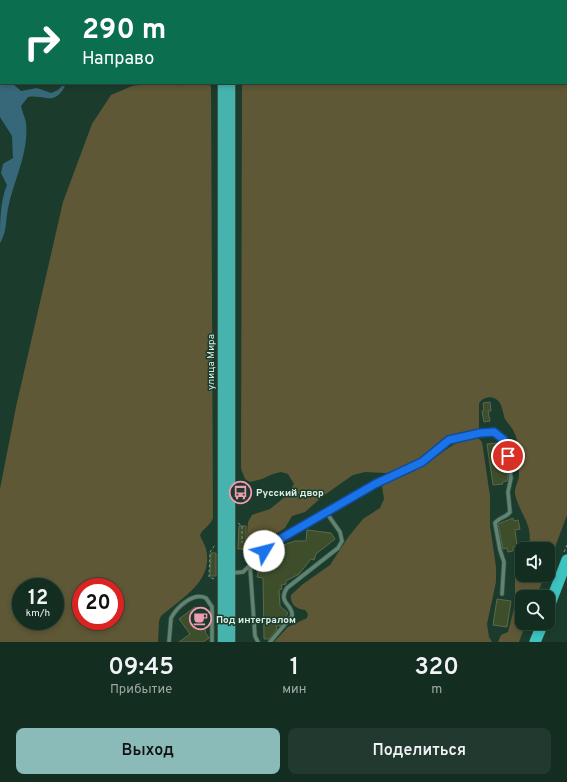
<!DOCTYPE html>
<html lang="ru">
<meta charset="utf-8">
<style>
:root{--surface:#142d21;--page:#21392e;--text:#f1f3f6;--muted:#9da8a5;--line:#33493f;--accent:#8bbbb9}
body{margin:0;font-family:Overpass,sans-serif;background:var(--page);color:var(--text);height:100vh;display:flex;flex-direction:column;font-size:15px;white-space:nowrap}
*{box-sizing:border-box;margin:0}
p{font-size:13px;color:var(--muted)}
.icon{flex:none;width:22px;height:22px;fill:none;stroke:currentColor;stroke-width:2;stroke-linecap:round;stroke-linejoin:round}
.map{position:relative;height:642px;overflow:hidden}
.side{display:flex;flex-direction:column;background:var(--surface);flex:1}
.side>*{flex:none}
.guide{position:absolute;left:0px;top:0px;width:567px;height:84px;box-shadow:0 2px 6px #0003,0 0 0 1px var(--line);background:#0b6e4f;color:#fff;overflow:hidden}
.buttons{position:absolute;left:515px;top:542px;display:grid;gap:8px}
.buttons a{display:grid;place-items:center;width:40px;height:40px;border-radius:8px;background:var(--surface);box-shadow:0 2px 6px #0003,0 0 0 1px var(--line);font-size:20px}
.speed{position:absolute;left:12px;top:578px;display:flex;gap:8px;font-size:20px;font-weight:700;text-align:center}
.speed>*{display:grid;place-content:center;width:52px;height:52px;border-radius:50%;background:var(--surface);box-shadow:0 2px 6px #0003,0 0 0 1px var(--line);line-height:1}
.speed small{font-size:10px;font-weight:400}
.speed .limit{border:6px solid #d22;background:#fff;color:#111}
.pin{position:absolute;display:grid;place-items:center;width:34px;height:34px;color:#fff;margin:-17px;border:2px solid #fff;border-radius:50%;box-shadow:0 1px 4px #0007}
.me{position:absolute;width:44px;margin:-22px;rotate:53deg;stroke-linejoin:round;filter:drop-shadow(0 0 3px #0008)}
.turn{display:flex;align-items:center;gap:14px;height:84px;padding:0 16px;font-size:18px}
.turn .icon{width:52px;height:52px;stroke-width:2.5}
.turn b{display:block;font-size:28px;line-height:34px}
.eta{display:flex;justify-content:space-evenly;align-items:center;height:68px;text-align:center}
.eta b{font-size:24px;font-weight:600;line-height:28px}
.primary-button{display:flex;gap:8px;margin-top:auto;padding:8px 16px}
.primary-button a{flex:1;height:46px;border-radius:8px;background:var(--accent);color:#111;font-size:16px;font-weight:600;line-height:46px;text-align:center}
.primary-button a+a{background:var(--page);color:var(--text)}
.map>svg:first-child{display:block}
</style>
<div class="map">
<svg width="567" height="642" viewBox="0 0 567 642">
<rect width="100%" height="100%" fill="#1b3c2c"/>
<g fill="#5f5836" fill-rule="evenodd">
<path d="M244,0H567V515L548,566V549H528C535,525 520,516 515,494C514,489 518,482 519,477C519,463 520,447 515,434C513,428 508,424 505,419C502,411 503,402 494,398C488,396 481,399 479,404V429L452,435L422,457L394,472L385,473L365,472L353,475L323,496L305,512L292,516L285,528L274,535L249,558L245,557L248,522L252,515L270,509L286,496L294,484L288,474L281,472L273,474L262,479L250,482L245,479L241,469L242,83H566V1Z"/>
<path d="M168,83C182,88 193,83 208,83L211,86L213,518C210,526 203,528 200,535C201,540 205,544 206,549C214,581 182,598 161,616L159,621L158,642H0V489L16,407L63,202L92,124L111,95L132,86L146,84ZM21,587H55V621H21ZM81,587H115V621H81Z"/>
<path d="M469,438H478L482,442L490,496V526L496,567V582L487,624L489,637L492,642H274L288,627L307,618L308,614L305,610C296,609 290,604 291,595L303,584L330,565L349,536L363,519L380,508L384,499L382,486C395,478 409,475 421,467C438,457 449,444 469,438Z"/>
<polygon points="522,556 522,575 545,575 536,597 522,597 522,623 526,623 519,642 498,642 501,635 508,632 515,605 515,561"/>
</g>
<path fill="#37687a" d="M0,80L1,83H12L21,91L37,88L51,93L58,90L62,86H65C54,107 44,94 28,97L21,106C22,112 25,117 26,123C29,151 15,178 9,204C5,218 8,230 0,243C0,223 0,201 7,185L1,173L3,164L13,158L12,136L0,117Z"/>
<g fill="#3e4e2b" stroke="#5b694c">
<polygon points="490,402 491,411 488,411 490,421 484,422 482,411 484,410 483,403"/>
<polygon points="497,443 497,445 503,445 508,478 507,481 502,482 503,484 493,485 487,444"/>
<polygon points="513,518 514,521 518,520 520,529 515,530 517,546 513,547 513,551 508,552 507,548 503,549 498,524"/>
<polygon points="239,526 246,526 246,549 238,549"/>
<polygon points="307,530 331,533 335,539 316,554 314,560 311,559 299,574 286,581 286,584 281,585 282,589 279,590 280,606 288,613 280,626 276,626 277,629 269,639 264,639 263,578 257,577 259,568 266,558 278,547 295,541 306,541"/>
<polygon points="211,553 216,553 216,576 210,576"/>
<polygon points="497,599 511,601 507,627 493,625"/>
<polygon points="195,607 205,619 200,623 206,631 205,632 209,638 203,642 179,642 190,634 179,619"/>
</g>
<g fill="none" stroke-linecap="round" stroke-linejoin="round">
<defs>
<g id="service">
<polyline points="250,566 255,636 258,642"/>
<path d="M231,573L243,572L272,544L375,484L422,462L445,443L456,438L480,433L494,432L504,440L507,445L511,478L508,492L510,512C506,518 499,517 495,523L500,550L504,562L502,594"/>
<path d="M169,642L171,618C177,607 193,592 206,598L212,607V642"/>
<path d="M270,642L292,616C294,605 277,603 287,588L338,548L342,541L340,532L326,512"/>
</g>
<g id="primary">
<polyline points="223,1 223,0"/>
<polyline points="230,1 230,0"/>
<polyline points="223,83 223,642"/>
<polyline points="230,642 230,83"/>
</g>
<g id="trunk">
<polyline points="548,609 567,560"/>
<polyline points="535,642 543,623"/>
</g>
</defs>
<use href="#service" stroke="#3a574a" stroke-width="5"/>
<use href="#primary" stroke="#3a574a" stroke-width="12"/>
<use href="#trunk" stroke="#3a574a" stroke-width="12"/>
<g stroke="#789385" stroke-width="1" stroke-dasharray="3 2" stroke-linecap="butt">
<polyline points="238,523 242,526 242,543"/>
<polyline points="564,552 567,545"/>
<polyline points="214,579 209,577 210,552 215,545"/>
</g>
<use href="#service" stroke="#618371" stroke-width="3.5"/>
<use href="#primary" stroke="#46b4ac" stroke-width="10"/>
<use href="#trunk" stroke="#3dc4c0" stroke-width="11"/>
</g>
<g fill="none" stroke-linecap="round" stroke-linejoin="round">
<defs>
<polyline id="route" points="264,551 280,539 375,484 422,462 449,440 480,433 494,432 504,440 508,456"/>
</defs>
<use href="#route" stroke="#114b97" stroke-width="10"/>
<use href="#route" stroke="#1a73e8" stroke-width="7"/>
</g>
<defs>
<symbol id="bus-ring" viewBox="-11 -11 22 22"><circle r="9.5" fill="#1b3c2c" stroke="#f19ab3" stroke-width="1.5"/><path d="M-5-6H5V4H4V6H2V4H-2V6H-4V4H-5ZM-3.5-4V0h7V-4ZM-3.5 1.2v1.5H-2V1.2ZM2 1.2v1.5H3.5V1.2Z" fill="#f19ab3"/></symbol>
<symbol id="cafe-ring" viewBox="-11 -11 22 22"><circle r="9.5" fill="#1b3c2c" stroke="#f19ab3" stroke-width="1.5"/><path d="M-5.5-4.5H6V0H3Q3 3.5 0 3.5H-2.5Q-5.5 3.5-5.5 0ZM3-3.2v2h1.7v-2ZM-6 4.5H4V6H-6Z" fill="#f19ab3"/></symbol>
</defs>
<g fill-rule="evenodd">
<use href="#bus-ring" x="228" y="480" width="25" height="25"/>
<use href="#cafe-ring" x="188" y="606" width="25" height="25"/>
</g>
<g text-anchor="middle" stroke-width="3" stroke-linejoin="round" paint-order="stroke">
<g font-size="10" fill="#dbeee3" stroke="#1b3c2c">
<text transform="translate(210 362) rotate(-90)" y="4">улица Мира</text>
</g>
<g font-size="10" font-weight="bold" fill="#dbeee3" stroke="#1b3c2c" text-anchor="start">
<text x="256" y="496">Русский двор</text>
<text x="216" y="623">Под интегралом</text>
</g>
</g>
</svg>
<div class="buttons">
<a><svg class="icon" aria-label="sound" viewBox="0 0 24 24"><path d="M4 9h4l5-4v14l-5-4H4zM17 9q2 3 0 6"/></svg></a>
<a><svg class="icon" aria-label="search" viewBox="0 0 24 24"><circle cx="10" cy="10" r="6"/><path d="M15 15l6 6"/></svg></a>
</div>
<div class="speed"><div>12<small>km/h</small></div><div class="limit">20</div></div>
<div class="pin" style="left:508px;top:456px;background:#d93025"><svg class="icon" aria-label="arrive" viewBox="0 0 24 24"><path d="M6 21V4h12l-3 4 3 4H6"/></svg></div>
<svg class="me" style="left:264px;top:551px" viewBox="-20 -20 40 40"><circle r="19" fill="#fff"/><path d="M0-13L10 11 0 6-10 11z" fill="#1a73e8"/></svg>
<div class="guide">
<div class="turn"><svg class="icon" aria-label="right" viewBox="0 0 24 24"><path d="M7 20v-9h11M14 6l5 5-5 5"/></svg><div><b>290 m</b>Направо</div></div>
</div>
</div>
<section class="side">
<div class="eta">
<div><b>09:45</b><p>Прибытие</p></div>
<div><b>1</b><p>мин</p></div>
<div><b>320</b><p>m</p></div>
</div>
<div class="primary-button"><a>Выход</a><a>Поделиться</a></div>
</section>
